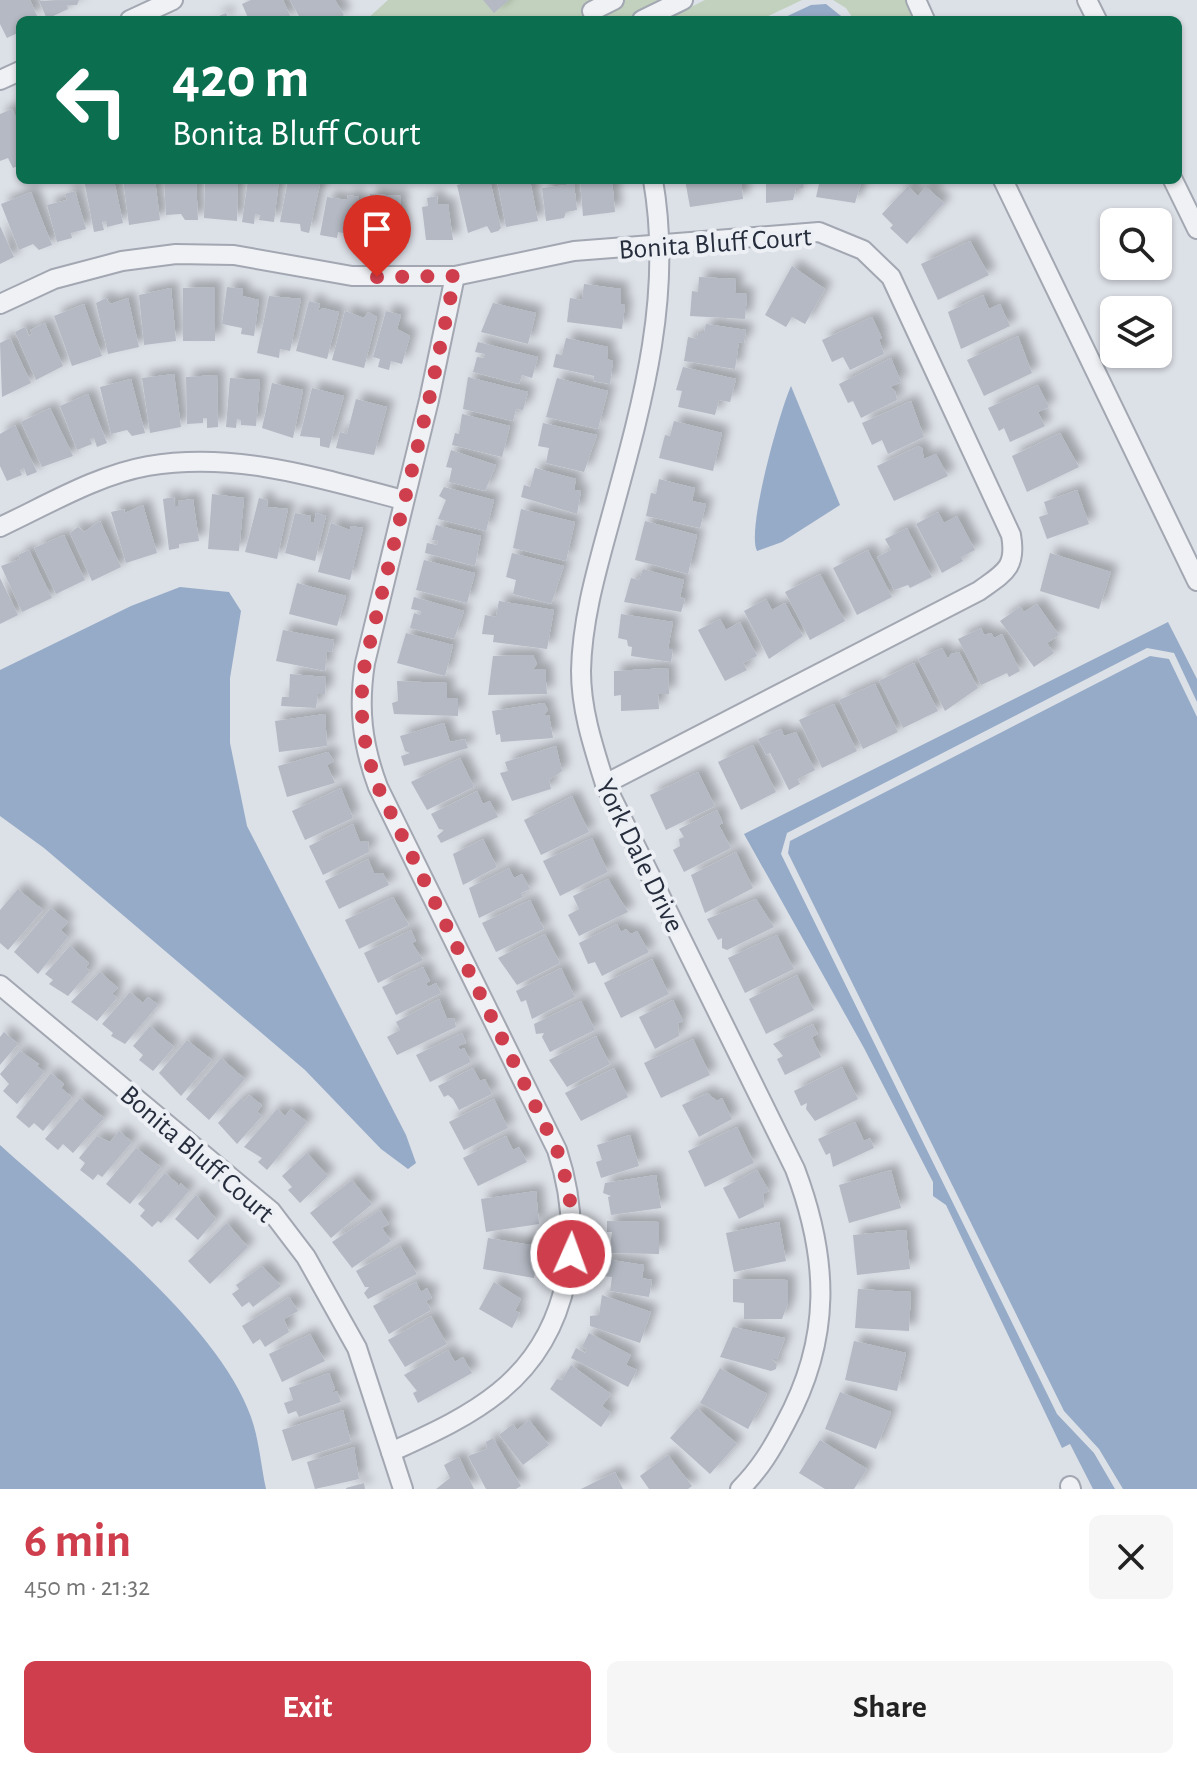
<!DOCTYPE html>
<meta charset="utf-8">
<style>
:root{--surface:#fff;--page:#f6f6f6;--text:#222;--muted:#767676;--accent:#cf3e4c}
body{margin:0;font-family:"Alegreya Sans",sans-serif;background:var(--page);color:var(--text);height:100vh;display:flex;flex-direction:column;font-size:30px;white-space:nowrap}
*{box-sizing:border-box;margin:0}
p{font-size:26px;color:var(--muted)}
.icon{flex:none;width:44px;height:44px;fill:none;stroke:currentColor;stroke-width:2;stroke-linecap:round;stroke-linejoin:round}
.map{position:relative;height:1489px;overflow:hidden}
.sheet{display:flex;flex-direction:column;background:var(--surface);flex:1}
.sheet>*{flex:none}
.top-card{position:absolute;left:16px;top:16px;width:1166px;height:168px;border-radius:12px;box-shadow:0 2px 6px #0004;background:#0b6e4f;color:#fff;overflow:hidden}
.fabs{position:absolute;left:1100px;top:208px;display:grid;gap:16px}
.fabs a{display:grid;place-items:center;width:72px;height:72px;border-radius:12px;background:var(--surface);box-shadow:0 2px 6px #0004;font-size:40px}
.pin{position:absolute;display:grid;place-items:center;width:68px;height:68px;color:#fff;margin:-82px -34px;border-radius:50% 50% 50% 0;rotate:-45deg;box-shadow:0 0 8px #0007}
.pin .icon{rotate:45deg}
.me{position:absolute;width:88px;margin:-44px;rotate:2deg;stroke-linejoin:round;filter:drop-shadow(0 0 6px #0008)}
.turn{display:flex;align-items:center;gap:28px;height:168px;padding:0 24px;font-size:36px}
.turn .icon{width:104px;height:104px;stroke-width:2.5}
.turn b{display:block;font-size:56px;line-height:68px}
.round{display:grid;place-items:center;flex:none;width:84px;height:84px;border-radius:12px;background:var(--page)}
.headline{display:flex;align-items:center;justify-content:space-between;height:136px;padding:0 24px}
h1{font-size:48px;font-weight:700;line-height:60px;color:var(--accent)}
.cta{display:flex;gap:16px;margin-top:auto;padding:16px 24px}
.cta a{flex:1;height:92px;border-radius:12px;background:var(--accent);color:#fff;font-size:32px;font-weight:700;line-height:92px;text-align:center}
.cta a+a{background:var(--page);color:var(--text)}
.map>svg:first-child{display:block}
</style>
<div class="map">
<svg width="1197" height="1489" viewBox="0 0 1197 1489">
<defs>
<filter id="shadow"><feDropShadow dx="7" dy="-7" stdDeviation="4" flood-color="#0004"/></filter>
</defs>
<rect width="100%" height="100%" fill="#dce0e7"/>
<g fill="#c1d1bd">
<polygon points="388,0 683,0 687,9 705,0 802,0 760,20 366,20"/>
<polygon points="833,0 906,0 916,20 854,20 846,8"/>
</g>
<g fill="#96abc8">
<polygon points="826,4 846,20 779,20 811,5"/>
<path d="M791,386L840,505L782,542L757,551C746,530 780,410 791,386Z"/>
<polygon points="180,587 229,592 241,611 230,678 230,743 247,826 406,1135 416,1163 408,1169 381,1149 305,1070 44,848 0,816 0,670 131,606"/>
<polygon points="1168,622 1197,679 1197,702 1174,653 1147,648 787,833 781,854 1057,1414 1094,1453 1115,1489 1093,1489 1070,1444 1062,1448 946,1205 933,1196 933,1182 864,1048 744,834"/>
<polygon points="1150,656 1169,659 1197,717 1197,1489 1123,1489 1099,1449 1064,1411 788,853 790,841"/>
<path d="M0,1145C77,1215 216,1320 251,1417C259,1439 261,1466 266,1489H0Z"/>
</g>
<g fill="#b4b9c3" filter="url(#shadow)">
<polygon points="0,0 30,0 37,16 20,20 20,32 7,38 0,24"/>
<polygon points="79,0 77,5 67,5 68,9 47,19 39,1"/>
<polygon points="251,0 283,0 292,20 249,20 242,4"/>
<polygon points="290,0 335,0 344,15 335,20 301,20"/>
<polygon points="483,0 509,0 494,13"/>
<polygon points="226,13 229,20 210,20"/>
<polygon points="12,109 20,126 20,165 13,168 8,158 0,161 0,114"/>
<polygon points="84,180 114,180 123,223 107,227 106,221 102,222 104,230 94,232"/>
<polygon points="123,180 155,180 160,220 129,225"/>
<polygon points="164,180 196,180 198,220 185,220 181,214 166,215"/>
<polygon points="205,180 238,180 237,221 204,218"/>
<polygon points="248,180 279,180 274,222 259,220 260,215 255,214 254,224 242,222"/>
<polygon points="288,180 321,180 309,233 301,231 300,224 280,222"/>
<polygon points="476,180 490,180 501,228 498,231 491,233 487,226 468,233 457,185"/>
<polygon points="497,180 530,180 538,221 506,227"/>
<polygon points="580,180 612,180 615,212 583,216"/>
<polygon points="685,180 741,180 743,199 690,207"/>
<polygon points="766,180 803,180 803,188 796,188 793,200 766,203"/>
<polygon points="820,180 862,180 855,203 816,197"/>
<polygon points="574,184 577,210 566,212 564,218 546,221 542,188"/>
<polygon points="908,186 918,196 926,187 944,203 907,244 890,228 893,225 882,214"/>
<polygon points="75,191 86,229 71,233 72,238 57,242 47,205 67,200 65,194"/>
<polygon points="31,192 52,245 39,250 33,244 19,250 1,204"/>
<polygon points="370,194 401,196 399,246 368,241"/>
<polygon points="348,195 359,197 352,235 338,232 337,238 320,235 327,197 347,200"/>
<polygon points="437,196 438,205 448,204 453,240 426,240 422,207 428,206 427,198"/>
<polygon points="0,226 14,257 0,264"/>
<polygon points="970,241 989,275 938,300 921,264"/>
<polygon points="792,266 825,289 805,324 792,317 786,327 765,315"/>
<polygon points="699,277 736,279 735,293 747,294 745,319 690,316 692,291 698,292"/>
<polygon points="584,284 621,289 621,304 625,305 622,329 567,322 570,298 582,300"/>
<polygon points="215,287 215,341 183,341 183,288"/>
<polygon points="227,287 243,289 242,296 259,300 254,336 241,334 242,328 222,324"/>
<polygon points="171,288 176,341 144,345 139,295"/>
<polygon points="983,295 989,309 1000,304 1010,326 961,349 948,312"/>
<polygon points="269,296 301,299 290,351 280,349 279,358 257,353"/>
<polygon points="106,298 110,304 128,298 139,347 108,354 96,303"/>
<polygon points="309,301 320,304 318,312 322,308 339,312 327,359 296,351"/>
<polygon points="493,303 536,313 528,344 481,332"/>
<polygon points="84,304 102,356 72,366 54,316"/>
<polygon points="345,311 364,318 368,312 377,317 364,368 332,360"/>
<polygon points="386,311 401,315 397,329 410,336 402,364 391,361 389,370 378,367 380,359 373,357"/>
<polygon points="872,317 882,338 879,339 884,354 850,370 843,357 832,362 822,340"/>
<polygon points="45,323 63,366 36,380 15,332 25,327 29,336 32,334 30,330"/>
<polygon points="706,324 746,330 744,343 739,342 735,369 684,361 688,337 697,339 698,333 704,333"/>
<polygon points="1018,336 1032,373 984,396 967,360"/>
<polygon points="10,338 31,383 2,397 0,343"/>
<polygon points="566,338 608,347 607,359 613,361 610,384 593,381 594,376 553,367 556,354 562,355"/>
<polygon points="478,342 538,357 532,378 522,375 519,384 473,372 477,357 484,358 485,354 475,352"/>
<polygon points="891,358 901,382 890,387 895,391 897,400 861,418 853,401 848,403 839,384"/>
<polygon points="683,367 736,379 730,402 719,400 715,415 678,407 682,391 676,390"/>
<polygon points="174,374 181,427 150,433 142,378"/>
<polygon points="217,375 218,427 207,428 207,418 203,418 203,423 187,424 186,377"/>
<polygon points="468,377 528,392 523,410 516,409 513,421 463,409"/>
<polygon points="230,378 260,380 256,426 241,425 241,420 237,419 236,428 226,427"/>
<polygon points="557,378 608,391 598,429 546,417"/>
<polygon points="131,379 145,433 132,436 127,430 111,434 100,387"/>
<polygon points="272,383 303,390 293,438 262,428"/>
<polygon points="1038,385 1049,407 1038,412 1045,426 1010,442 1004,428 999,431 988,408"/>
<polygon points="312,388 344,396 329,448 320,446 320,438 300,436"/>
<polygon points="88,394 107,443 97,447 94,438 90,439 92,444 77,450 60,406"/>
<polygon points="356,399 387,407 374,455 336,448 340,432 347,434"/>
<polygon points="911,401 924,437 888,454 882,440 872,445 862,423"/>
<polygon points="50,408 73,456 42,467 21,422"/>
<polygon points="462,414 510,426 502,457 452,445 455,433 459,434"/>
<polygon points="674,421 722,433 713,471 659,458 665,435 670,436"/>
<polygon points="543,423 597,435 584,472 546,463 549,448 538,446"/>
<polygon points="15,425 37,472 27,476 24,468 20,470 22,475 7,481 0,466 0,434"/>
<polygon points="1060,433 1079,467 1027,492 1012,456"/>
<polygon points="918,446 922,448 924,459 936,454 948,476 894,501 877,466"/>
<polygon points="451,450 496,465 485,491 449,482 452,468 446,467"/>
<polygon points="535,468 576,479 574,490 581,491 577,514 521,497 524,485 530,487"/>
<polygon points="659,479 695,488 692,501 706,504 700,528 646,516 651,493 656,494"/>
<polygon points="444,487 494,500 486,531 438,519 446,500 439,496"/>
<polygon points="1077,490 1089,524 1047,539 1039,517 1048,514 1044,502"/>
<polygon points="212,494 244,498 239,551 208,549"/>
<polygon points="174,497 175,506 178,506 178,501 193,499 199,541 179,544 179,548 169,550 163,499"/>
<polygon points="259,498 267,500 268,507 288,509 277,559 245,552"/>
<polygon points="143,505 157,553 126,563 111,512 124,509 125,513"/>
<polygon points="521,509 575,522 566,561 513,548"/>
<polygon points="938,512 944,523 957,516 975,550 961,557 963,561 942,573 916,524"/>
<polygon points="295,513 311,516 310,522 314,523 316,513 326,516 315,561 285,553"/>
<polygon points="100,521 121,567 92,581 70,533 78,527 84,532"/>
<polygon points="645,521 697,535 688,574 635,560"/>
<polygon points="331,523 350,530 351,526 363,528 350,580 318,572"/>
<polygon points="436,525 481,536 475,566 425,553 427,543 437,545 438,541 432,540"/>
<polygon points="907,528 932,577 910,588 908,585 894,590 877,557 891,550 885,539"/>
<polygon points="64,535 85,580 56,594 34,548"/>
<polygon points="29,550 52,598 22,612 1,566 20,559 18,555"/>
<polygon points="868,550 892,597 857,615 833,568"/>
<polygon points="512,553 564,566 551,604 513,594 516,580 506,577"/>
<polygon points="1050,553 1111,572 1099,609 1040,591"/>
<polygon points="424,560 475,573 467,603 416,590"/>
<polygon points="643,569 684,580 680,597 685,599 681,612 624,602 631,578 639,580"/>
<polygon points="820,574 845,621 810,640 785,592"/>
<polygon points="0,578 18,615 0,624"/>
<polygon points="297,583 346,596 337,626 289,614"/>
<polygon points="414,597 464,611 454,639 410,628 414,613 420,615 421,611 411,609"/>
<polygon points="766,599 772,610 785,603 803,636 769,659 744,611"/>
<polygon points="499,601 554,610 547,649 493,642 494,635 482,634 485,615 496,617"/>
<polygon points="1037,604 1059,635 1047,643 1054,653 1034,667 1000,621 1020,607 1024,612"/>
<polygon points="621,614 673,622 668,649 673,649 671,662 631,656 632,647 628,646 627,640 618,638"/>
<polygon points="720,619 726,630 740,622 757,656 743,663 747,670 725,681 698,630"/>
<polygon points="981,628 984,635 991,633 994,638 1002,634 1020,671 1009,677 1007,673 981,685 958,639"/>
<polygon points="283,630 334,640 332,652 327,651 325,671 276,661"/>
<polygon points="406,633 453,645 445,676 397,663"/>
<polygon points="942,648 948,659 951,654 959,652 978,688 945,711 918,659"/>
<polygon points="533,655 537,664 533,669 545,669 547,694 488,695 493,656"/>
<polygon points="914,663 938,711 903,728 879,681"/>
<polygon points="668,668 669,694 658,694 659,709 621,711 621,695 614,696 614,671"/>
<polygon points="290,674 326,677 325,694 318,694 316,708 281,706 282,697 289,697"/>
<polygon points="397,681 447,683 447,698 458,698 458,716 394,714 392,703 398,701"/>
<polygon points="875,684 898,732 863,749 839,700"/>
<polygon points="544,703 548,710 543,716 549,715 553,738 501,742 500,734 496,735 492,711"/>
<polygon points="834,704 857,751 822,768 799,720"/>
<polygon points="325,714 327,746 279,752 275,721"/>
<polygon points="444,723 450,742 465,739 468,748 404,766 401,756 410,753 405,751 400,736"/>
<polygon points="781,729 784,736 796,732 815,770 798,779 800,784 789,790 770,753 766,755 758,739"/>
<polygon points="753,745 776,792 741,810 718,762"/>
<polygon points="556,746 562,771 549,780 551,789 512,801 500,773 508,771 505,762"/>
<polygon points="328,752 334,761 327,765 335,783 287,797 278,766"/>
<polygon points="460,758 474,787 427,810 411,782"/>
<polygon points="698,772 715,806 666,830 650,795"/>
<polygon points="341,788 353,818 305,840 292,811"/>
<polygon points="477,791 483,804 490,801 498,817 441,843 437,836 444,830 439,829 431,814"/>
<polygon points="572,796 589,832 541,855 524,820"/>
<polygon points="717,810 723,823 719,825 731,848 684,872 673,850 680,846 679,839 684,837 679,829"/>
<polygon points="353,824 360,842 368,841 369,852 323,875 309,846"/>
<polygon points="592,838 608,872 560,896 543,861"/>
<polygon points="483,839 497,867 463,885 453,854"/>
<polygon points="736,852 753,888 705,913 691,875"/>
<polygon points="368,859 374,873 383,873 389,885 339,909 325,881"/>
<polygon points="509,868 514,878 522,874 530,889 521,893 523,897 479,918 469,888"/>
<polygon points="608,879 628,912 579,936 568,915 579,909 573,896"/>
<polygon points="18,889 43,910 8,950 0,943 0,910"/>
<polygon points="393,897 409,925 359,949 345,920"/>
<polygon points="756,899 774,927 727,950 722,948 722,938 718,940 707,919"/>
<polygon points="530,900 544,929 496,952 482,923"/>
<polygon points="51,908 68,922 61,930 68,937 38,974 14,952"/>
<polygon points="617,924 621,932 626,929 631,934 637,931 649,952 602,976 595,962 588,964 579,943"/>
<polygon points="411,930 416,941 412,943 423,960 378,983 364,953"/>
<polygon points="545,934 560,963 517,985 498,958"/>
<polygon points="777,935 794,969 745,993 728,958"/>
<polygon points="70,946 89,963 86,967 90,971 68,996 49,984 53,980 45,974"/>
<polygon points="652,959 669,994 621,1018 604,983"/>
<polygon points="423,967 430,981 426,983 428,987 436,983 441,993 396,1015 382,987"/>
<polygon points="561,968 575,997 532,1019 526,1000 521,1002 516,991"/>
<polygon points="100,972 118,988 112,994 117,998 97,1021 71,1002"/>
<polygon points="797,975 814,1010 766,1034 749,999"/>
<polygon points="130,992 143,1003 148,997 158,1005 125,1044 111,1036 113,1033 102,1024"/>
<polygon points="439,999 447,1019 454,1018 456,1027 397,1055 387,1037 400,1030 396,1022"/>
<polygon points="673,1000 683,1021 678,1023 679,1036 655,1049 639,1017"/>
<polygon points="581,1001 595,1030 550,1052 542,1037 544,1033 536,1034 534,1024"/>
<polygon points="813,1024 818,1034 812,1037 821,1057 785,1075 777,1059 783,1056 773,1044"/>
<polygon points="150,1026 174,1047 153,1071 139,1060 143,1055 133,1046"/>
<polygon points="4,1032 18,1044 0,1065 0,1037"/>
<polygon points="462,1033 466,1043 458,1046 460,1050 464,1048 471,1062 430,1082 416,1055"/>
<polygon points="596,1036 610,1064 567,1087 549,1060"/>
<polygon points="693,1039 710,1075 661,1098 644,1063"/>
<polygon points="187,1040 212,1060 181,1096 159,1073"/>
<polygon points="20,1051 39,1064 37,1066 44,1072 17,1104 3,1091 9,1084 0,1074"/>
<polygon points="221,1058 245,1079 209,1120 186,1099"/>
<polygon points="842,1067 858,1099 815,1121 806,1109 807,1103 801,1106 794,1091"/>
<polygon points="473,1068 480,1081 485,1079 492,1094 459,1110 453,1099 448,1095 444,1097 438,1086"/>
<polygon points="614,1068 628,1097 581,1121 565,1093"/>
<polygon points="51,1073 64,1084 61,1088 72,1097 43,1131 34,1123 29,1128 16,1117"/>
<polygon points="707,1093 717,1101 722,1098 732,1119 699,1137 682,1105"/>
<polygon points="249,1095 262,1105 257,1112 262,1116 237,1144 218,1123 241,1098 244,1101"/>
<polygon points="80,1098 104,1118 73,1153 63,1144 58,1150 45,1139"/>
<polygon points="494,1099 508,1128 464,1150 449,1122"/>
<polygon points="277,1109 285,1116 291,1109 307,1122 267,1170 258,1162 262,1158 244,1147"/>
<polygon points="855,1122 864,1141 870,1138 874,1148 833,1167 830,1153 826,1155 818,1139"/>
<polygon points="737,1127 754,1163 705,1187 688,1151"/>
<polygon points="119,1131 132,1142 102,1177 98,1174 93,1180 80,1170 85,1163 79,1158 97,1136 110,1142"/>
<polygon points="630,1135 639,1166 601,1178 596,1162 602,1160 597,1145"/>
<polygon points="506,1136 513,1150 519,1147 527,1162 478,1186 463,1158"/>
<polygon points="136,1148 161,1167 130,1204 106,1184"/>
<polygon points="307,1153 328,1176 300,1203 288,1190 292,1187 282,1176"/>
<polygon points="757,1170 769,1191 763,1194 764,1207 739,1219 723,1188"/>
<polygon points="891,1170 901,1208 849,1223 839,1185"/>
<polygon points="165,1173 178,1184 175,1189 181,1183 189,1191 161,1223 158,1221 152,1227 140,1216 145,1210 138,1204"/>
<polygon points="656,1175 661,1208 611,1215 608,1197 611,1196 603,1193 605,1183"/>
<polygon points="352,1180 372,1204 331,1238 310,1213"/>
<polygon points="536,1191 539,1224 486,1232 481,1199"/>
<polygon points="196,1195 216,1219 198,1240 175,1219"/>
<polygon points="380,1210 389,1224 382,1228 391,1241 352,1268 332,1242"/>
<polygon points="607,1221 659,1222 659,1254 609,1253 612,1232 607,1232"/>
<polygon points="779,1222 786,1261 734,1272 726,1233"/>
<polygon points="227,1223 248,1247 210,1284 188,1261"/>
<polygon points="906,1230 910,1269 857,1275 853,1235"/>
<polygon points="488,1238 537,1246 532,1266 536,1267 534,1278 483,1269"/>
<polygon points="400,1246 417,1274 368,1299 364,1293 369,1287 365,1287 356,1271"/>
<polygon points="605,1259 644,1265 642,1278 652,1280 649,1297 610,1291 612,1277 603,1276"/>
<polygon points="262,1266 281,1286 253,1307 249,1302 242,1307 232,1294 239,1289 236,1285"/>
<polygon points="733,1279 788,1280 788,1303 782,1319 744,1319 744,1303 733,1302"/>
<polygon points="416,1282 421,1292 427,1288 432,1298 426,1301 431,1310 389,1334 373,1306"/>
<polygon points="494,1282 521,1299 515,1311 520,1313 512,1328 479,1309"/>
<polygon points="858,1289 911,1292 909,1331 855,1328"/>
<polygon points="602,1295 651,1312 640,1343 590,1326 590,1316 599,1315"/>
<polygon points="289,1297 298,1311 284,1319 289,1332 265,1347 260,1339 253,1344 242,1326"/>
<polygon points="431,1316 447,1344 405,1367 388,1340"/>
<polygon points="733,1327 785,1338 777,1359 771,1359 777,1364 776,1369 771,1371 720,1357"/>
<polygon points="589,1333 631,1355 626,1365 637,1370 628,1387 571,1358 576,1348 585,1353 587,1349 582,1347"/>
<polygon points="310,1334 325,1361 282,1382 269,1354"/>
<polygon points="854,1341 906,1353 897,1391 845,1380"/>
<polygon points="448,1350 455,1362 463,1357 472,1373 418,1403 413,1393 417,1391 404,1375"/>
<polygon points="571,1365 611,1394 602,1406 611,1413 601,1427 550,1389 557,1379 562,1380"/>
<polygon points="720,1368 767,1394 748,1429 700,1403"/>
<polygon points="329,1373 335,1389 329,1394 337,1391 341,1402 299,1417 296,1411 288,1414 284,1403 293,1400 289,1388"/>
<polygon points="840,1392 891,1412 876,1449 825,1429"/>
<polygon points="697,1408 737,1444 710,1474 670,1438"/>
<polygon points="343,1410 351,1442 292,1461 282,1430"/>
<polygon points="529,1420 549,1445 523,1465 499,1435 513,1424 517,1430"/>
<polygon points="493,1438 521,1486 516,1489 486,1489 468,1456 487,1449 486,1442"/>
<polygon points="820,1440 867,1469 854,1489 825,1489 799,1473"/>
<polygon points="354,1447 359,1479 315,1489 307,1462"/>
<polygon points="668,1455 692,1486 688,1489 649,1489 640,1476"/>
<polygon points="459,1457 474,1489 436,1489 450,1478 444,1465"/>
<polygon points="615,1472 623,1489 581,1489"/>
<polygon points="364,1483 365,1489 346,1489 346,1488"/>
</g>
<g fill="none" stroke-linecap="round" stroke-linejoin="round">
<defs>
<g id="minor">
<polyline points="916,0 925,20"/>
<polyline points="1087,0 1097,20"/>
<polyline points="592,11 614,0"/>
<polyline points="130,20 173,0"/>
<polyline points="642,20 683,0"/>
<polyline points="0,80 20,71"/>
<path d="M653,180C673,294 643,401 613,510C599,562 582,616 581,671C581,710 593,746 605,784L795,1169C829,1259 832,1338 785,1424C772,1449 760,1469 740,1489"/>
<polyline points="1003,180 1197,581"/>
<polyline points="1173,180 1197,229"/>
<path d="M0,304L54,279L122,261L176,254L234,255L352,276H455L574,251L819,232L863,250L891,277L1011,535C1017,568 1004,573 979,591L605,784"/>
<path d="M0,527C47,505 97,475 148,466C236,451 319,478 403,500"/>
<polyline points="0,985 271,1211 306,1257 357,1348 403,1489"/>
<path d="M391,1452C428,1435 467,1418 499,1392C572,1333 585,1234 557,1150L378,787C362,744 358,708 365,663L429,400L455,276"/>
<polyline points="1070,1486 1071,1489"/>
</g>
</defs>
<use href="#minor" stroke="#a2a7b1" stroke-width="22"/>
<use href="#minor" stroke="#eff1f5" stroke-width="18"/>
</g>
<g fill="none" stroke-linecap="round" stroke-linejoin="round">
<path stroke="#cf3e4c" stroke-width="14" stroke-dasharray="0 25.2" d="M377,277L455,276L429,400L365,663C358,708 362,744 378,787L557,1150C569,1185 575,1217 571,1254"/>
</g>
<g text-anchor="middle" stroke-width="8" stroke-linejoin="round" paint-order="stroke">
<g font-size="28" fill="#262d3d" stroke="#eceff4">
<text transform="translate(715 242) rotate(-4)" y="10">Bonita Bluff Court</text>
<text transform="translate(641 855) rotate(64)" y="10">York Dale Drive</text>
<text transform="translate(198 1153) rotate(41)" y="10">Bonita Bluff Court</text>
</g>
</g>
</svg>
<div class="fabs">
<a><svg class="icon" aria-label="search" viewBox="0 0 24 24"><circle cx="10" cy="10" r="6"/><path d="M15 15l6 6"/></svg></a>
<a><svg class="icon" aria-label="layers" viewBox="0 0 24 24"><path d="M12 4l9 5-9 5-9-5zM3 14l9 5 9-5"/></svg></a>
</div>
<div class="pin" style="left:377px;top:277px;background:#d93025"><svg class="icon" aria-label="arrive" viewBox="0 0 24 24"><path d="M6 21V4h12l-3 4 3 4H6"/></svg></div>
<svg class="me" style="left:571px;top:1254px" viewBox="-20 -20 40 40"><circle r="17" fill="#cf3e4c" stroke="#fff" stroke-width="3"/><path d="M0-11L8 9 0 5-8 9z" fill="#fff"/></svg>
<div class="top-card">
<div class="turn"><svg class="icon" aria-label="left" viewBox="0 0 24 24"><path d="M17 20v-9H6M10 6l-5 5 5 5"/></svg><div><b>420 m</b>Bonita Bluff Court</div></div>
</div>
</div>
<section class="sheet">
<div class="headline"><div><h1>6 min</h1><p>450 m · 21:32</p></div><a class="round"><svg class="icon" aria-label="close" viewBox="0 0 24 24"><path d="M6 6l12 12M18 6L6 18"/></svg></a></div>
<div class="cta"><a>Exit</a><a>Share</a></div>
</section>
